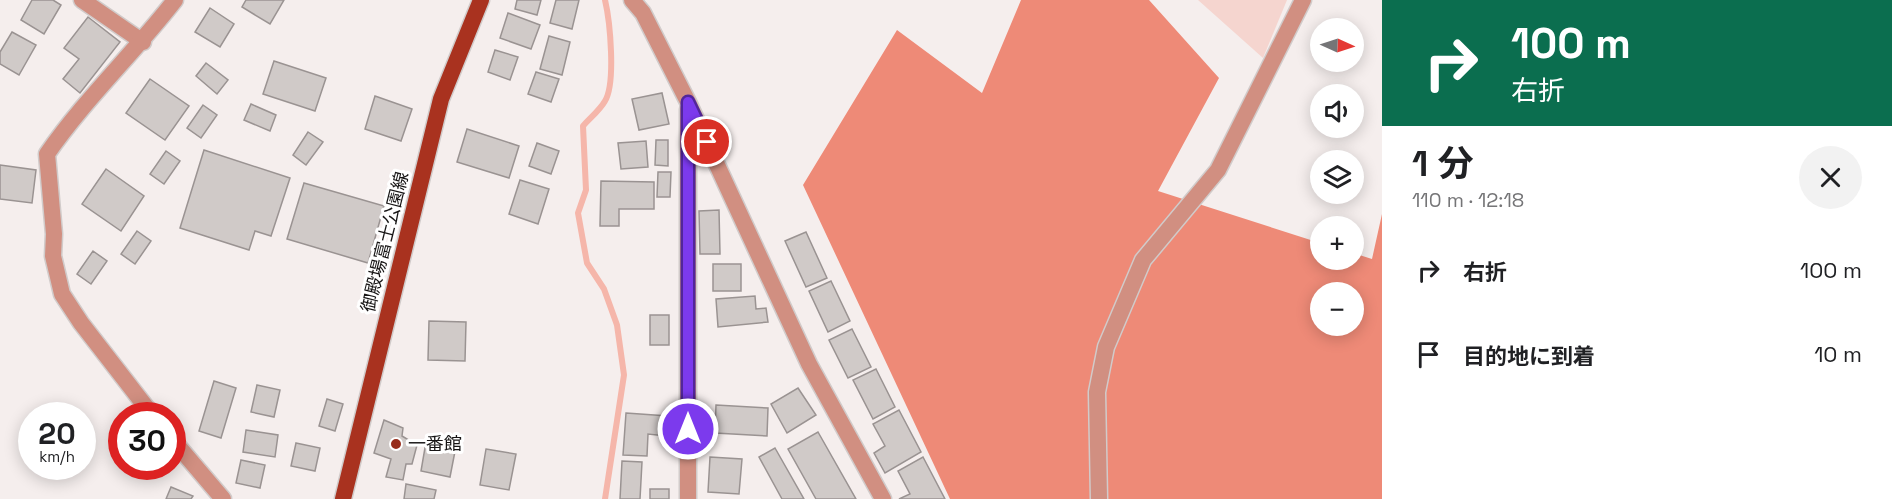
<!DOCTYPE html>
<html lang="ja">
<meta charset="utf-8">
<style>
:root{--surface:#fff;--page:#f2f2f2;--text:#202124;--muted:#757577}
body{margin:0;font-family:"Space Grotesk","Noto Sans JP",sans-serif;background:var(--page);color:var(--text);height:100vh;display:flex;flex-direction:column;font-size:22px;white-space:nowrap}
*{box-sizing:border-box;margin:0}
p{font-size:20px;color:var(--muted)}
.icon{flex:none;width:33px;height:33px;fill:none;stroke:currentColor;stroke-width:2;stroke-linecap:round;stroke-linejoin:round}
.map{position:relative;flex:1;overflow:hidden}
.panel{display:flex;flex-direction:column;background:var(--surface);width:510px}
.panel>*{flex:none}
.top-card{background:#0b6e4f;color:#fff;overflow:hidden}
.needle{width:39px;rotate:93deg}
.fabs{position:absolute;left:1310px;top:18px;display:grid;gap:12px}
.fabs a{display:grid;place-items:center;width:54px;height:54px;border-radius:50%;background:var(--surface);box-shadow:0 3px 15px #0003;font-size:30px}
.speed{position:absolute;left:18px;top:402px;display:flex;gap:12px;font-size:30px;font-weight:700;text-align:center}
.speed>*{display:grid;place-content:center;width:78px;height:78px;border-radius:50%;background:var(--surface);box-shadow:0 3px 15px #0003;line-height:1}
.speed small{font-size:15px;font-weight:400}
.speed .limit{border:9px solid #d22;background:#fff;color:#111}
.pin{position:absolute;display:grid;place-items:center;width:51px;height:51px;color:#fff;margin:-26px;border:3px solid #fff;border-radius:50%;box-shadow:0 2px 6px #0007}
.me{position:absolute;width:66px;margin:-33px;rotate:0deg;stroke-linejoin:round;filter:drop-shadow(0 0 4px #0008)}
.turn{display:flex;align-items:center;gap:21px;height:126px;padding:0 30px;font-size:27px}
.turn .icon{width:78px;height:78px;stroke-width:2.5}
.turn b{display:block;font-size:42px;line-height:51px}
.round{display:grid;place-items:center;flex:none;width:63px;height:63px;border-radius:32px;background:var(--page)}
.summary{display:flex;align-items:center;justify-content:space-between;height:102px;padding:0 30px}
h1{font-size:36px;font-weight:700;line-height:45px}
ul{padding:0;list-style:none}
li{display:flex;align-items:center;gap:18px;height:84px;padding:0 30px}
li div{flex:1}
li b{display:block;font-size:22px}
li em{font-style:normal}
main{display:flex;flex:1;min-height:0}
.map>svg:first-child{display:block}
</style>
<main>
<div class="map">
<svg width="1382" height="499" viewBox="0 0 1382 499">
<rect width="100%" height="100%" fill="#f5eeed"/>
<polygon fill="#f5d5cf" points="1198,0 1287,0 1263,58"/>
<path fill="#ee8a77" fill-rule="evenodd" d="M1021,0H1149L1219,78L1158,191L1320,243V260H1353V253L1372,259L1382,214V499H950L803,185L897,30L982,93ZM1320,292H1353V326H1320Z"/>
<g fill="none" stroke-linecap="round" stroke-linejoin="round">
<path stroke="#f5b6aa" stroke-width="6" d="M605,0C610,21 616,83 605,101C600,110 590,118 583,126L586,190L578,213L587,263L604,289L617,325L624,375L605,499"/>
</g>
<g fill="#d0cac8" stroke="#9a9392" stroke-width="1.5">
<polygon points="32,0 53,0 61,5 44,34 21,20"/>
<polygon points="246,0 284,0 270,24 242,7"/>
<polygon points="517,0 541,0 537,15 515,9"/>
<polygon points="556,0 579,0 572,29 550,23"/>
<polygon points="210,8 234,24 220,47 195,32"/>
<polygon points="508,13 540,25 531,49 500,38"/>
<polygon points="88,17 120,42 80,93 63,79 79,59 64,48"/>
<polygon points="12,32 36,45 19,75 0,64 0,52"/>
<polygon points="549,36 570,42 562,75 540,69"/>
<polygon points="495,50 518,57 510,80 488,72"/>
<polygon points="274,61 326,78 315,111 263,94"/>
<polygon points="206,63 228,80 217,94 196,76"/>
<polygon points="536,72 559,79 551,102 528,94"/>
<polygon points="150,79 189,106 165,140 126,113"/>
<polygon points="662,93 669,124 639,130 632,99"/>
<polygon points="375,96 412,109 401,141 365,129"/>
<polygon points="251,104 276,115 270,131 244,120"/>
<polygon points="203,105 217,115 201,138 187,128"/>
<polygon points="467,129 519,146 509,178 457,162"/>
<polygon points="308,132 323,142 306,165 293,155"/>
<polygon points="656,140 668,140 668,166 655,165"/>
<polygon points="646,141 648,167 621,169 618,143"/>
<polygon points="537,143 559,151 551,174 529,166"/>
<polygon points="204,150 290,178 271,236 255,231 249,250 180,228"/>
<polygon points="166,151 180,161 164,184 150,174"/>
<polygon points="0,165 36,170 32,203 0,199"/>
<polygon points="106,169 144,196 121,231 82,204"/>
<polygon points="658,172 671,172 670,197 657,197"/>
<polygon points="520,180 549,189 538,224 509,214"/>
<polygon points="601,181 654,182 654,209 619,209 619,226 600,226"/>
<polygon points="304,183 384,206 368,263 287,239"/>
<polygon points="719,210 720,254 700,254 699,211"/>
<polygon points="137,231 151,241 135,264 121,254"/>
<polygon points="806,232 827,278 806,287 785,241"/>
<polygon points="93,251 107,261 91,284 77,274"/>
<rect x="713" y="264" width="28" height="27"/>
<polygon points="831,281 850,321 828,332 809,291"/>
<polygon points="755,296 756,309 766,308 768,322 718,327 716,299"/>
<rect x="650" y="315" width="19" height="30"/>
<polygon points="429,321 466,322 465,361 428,360"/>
<polygon points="852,329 871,367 848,378 829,340"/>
<polygon points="876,369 895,407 873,419 853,380"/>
<polygon points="214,381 236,388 221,438 199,431"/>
<polygon points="257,385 280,390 274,417 251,412"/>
<polygon points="798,388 816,415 787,433 771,404"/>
<polygon points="327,399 343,404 335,431 319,426"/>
<polygon points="716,405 768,408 767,436 715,433"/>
<polygon points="899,410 921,452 885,473 874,453 885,446 873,424"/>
<polygon points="626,413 668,416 666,436 648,434 647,456 623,455"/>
<polygon points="384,420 403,428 402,436 417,445 412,464 406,464 403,480 386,477 391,459 374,453"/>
<polygon points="246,430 278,435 275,457 243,452"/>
<polygon points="818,432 856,499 816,499 788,449"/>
<polygon points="427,436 457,441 450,477 421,471"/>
<polygon points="296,443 320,448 315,471 291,466"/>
<polygon points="775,448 804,499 782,499 759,457"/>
<polygon points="486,449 516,454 509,490 480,485"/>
<polygon points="710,457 742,459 739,494 708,492"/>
<polygon points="923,457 945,499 899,499 910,494 898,471"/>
<polygon points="241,460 265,465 260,488 236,483"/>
<polygon points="622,461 642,462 640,499 620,499"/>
<polygon points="406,484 436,490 434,499 404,499"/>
<polygon points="171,487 193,496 191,499 166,499"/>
<rect x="650" y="489" width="19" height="10"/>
</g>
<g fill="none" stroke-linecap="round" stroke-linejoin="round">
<defs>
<g id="minor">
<polyline points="82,0 143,42"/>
<polyline points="632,0 643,13 688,102 809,364 883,499"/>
<path d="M153,416L81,323L62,294L53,256L54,234L47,154C85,99 134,53 175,0"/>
<polyline points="172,439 223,499"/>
<polyline points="688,499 688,109"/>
<polyline points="1099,499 1097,392 1106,347 1143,260 1218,170 1303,0"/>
</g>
<polyline id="primary" points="343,499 441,99 481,0"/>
</defs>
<use href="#minor" stroke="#d1cbca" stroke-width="19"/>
<use href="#primary" stroke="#d1cbca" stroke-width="19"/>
<use href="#minor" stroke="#d18f81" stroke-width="16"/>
<use href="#primary" stroke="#a9321f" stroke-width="16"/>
</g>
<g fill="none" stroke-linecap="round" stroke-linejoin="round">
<defs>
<polyline id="route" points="688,429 688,102 707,142"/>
</defs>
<use href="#route" stroke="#51269a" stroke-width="15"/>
<use href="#route" stroke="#7c3aed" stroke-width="10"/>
</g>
<circle fill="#972d1c" stroke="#fff" stroke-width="2" cx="396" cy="444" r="6"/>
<g text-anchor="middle" stroke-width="6" stroke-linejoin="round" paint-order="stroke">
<g font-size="18" fill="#161414" stroke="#fff">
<text transform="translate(385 242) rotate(-76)" y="6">御殿場富士公園線</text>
</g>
<g font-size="18" fill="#161414" stroke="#fff" text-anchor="start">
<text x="408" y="450">一番館</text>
</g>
</g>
</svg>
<div class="fabs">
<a><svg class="needle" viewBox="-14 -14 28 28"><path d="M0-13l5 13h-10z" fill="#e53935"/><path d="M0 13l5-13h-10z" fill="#757577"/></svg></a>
<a><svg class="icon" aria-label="sound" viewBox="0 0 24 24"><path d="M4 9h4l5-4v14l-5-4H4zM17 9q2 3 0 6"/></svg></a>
<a><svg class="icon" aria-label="layers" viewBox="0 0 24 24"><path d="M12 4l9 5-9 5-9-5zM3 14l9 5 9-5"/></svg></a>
<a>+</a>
<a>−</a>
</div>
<div class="speed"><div>20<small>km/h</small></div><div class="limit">30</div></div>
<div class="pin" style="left:707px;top:142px;background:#d93025"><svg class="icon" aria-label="arrive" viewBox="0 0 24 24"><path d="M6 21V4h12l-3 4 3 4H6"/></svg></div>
<svg class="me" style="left:688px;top:429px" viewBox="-20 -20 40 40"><circle r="17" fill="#7c3aed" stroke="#fff" stroke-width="3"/><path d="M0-11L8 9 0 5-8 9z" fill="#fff"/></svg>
</div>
<section class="panel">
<div class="top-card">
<div class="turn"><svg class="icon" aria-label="right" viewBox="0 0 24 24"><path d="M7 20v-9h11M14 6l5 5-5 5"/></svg><div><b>100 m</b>右折</div></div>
</div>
<div class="summary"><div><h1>1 分</h1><p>110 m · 12:18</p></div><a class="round"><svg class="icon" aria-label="close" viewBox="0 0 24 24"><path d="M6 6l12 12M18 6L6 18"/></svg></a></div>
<ul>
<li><svg class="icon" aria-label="right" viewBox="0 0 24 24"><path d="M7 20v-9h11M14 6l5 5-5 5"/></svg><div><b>右折</b></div><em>100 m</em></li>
<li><svg class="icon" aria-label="arrive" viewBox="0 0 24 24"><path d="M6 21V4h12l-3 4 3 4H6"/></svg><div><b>目的地に到着</b></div><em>10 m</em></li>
</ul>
</section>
</main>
